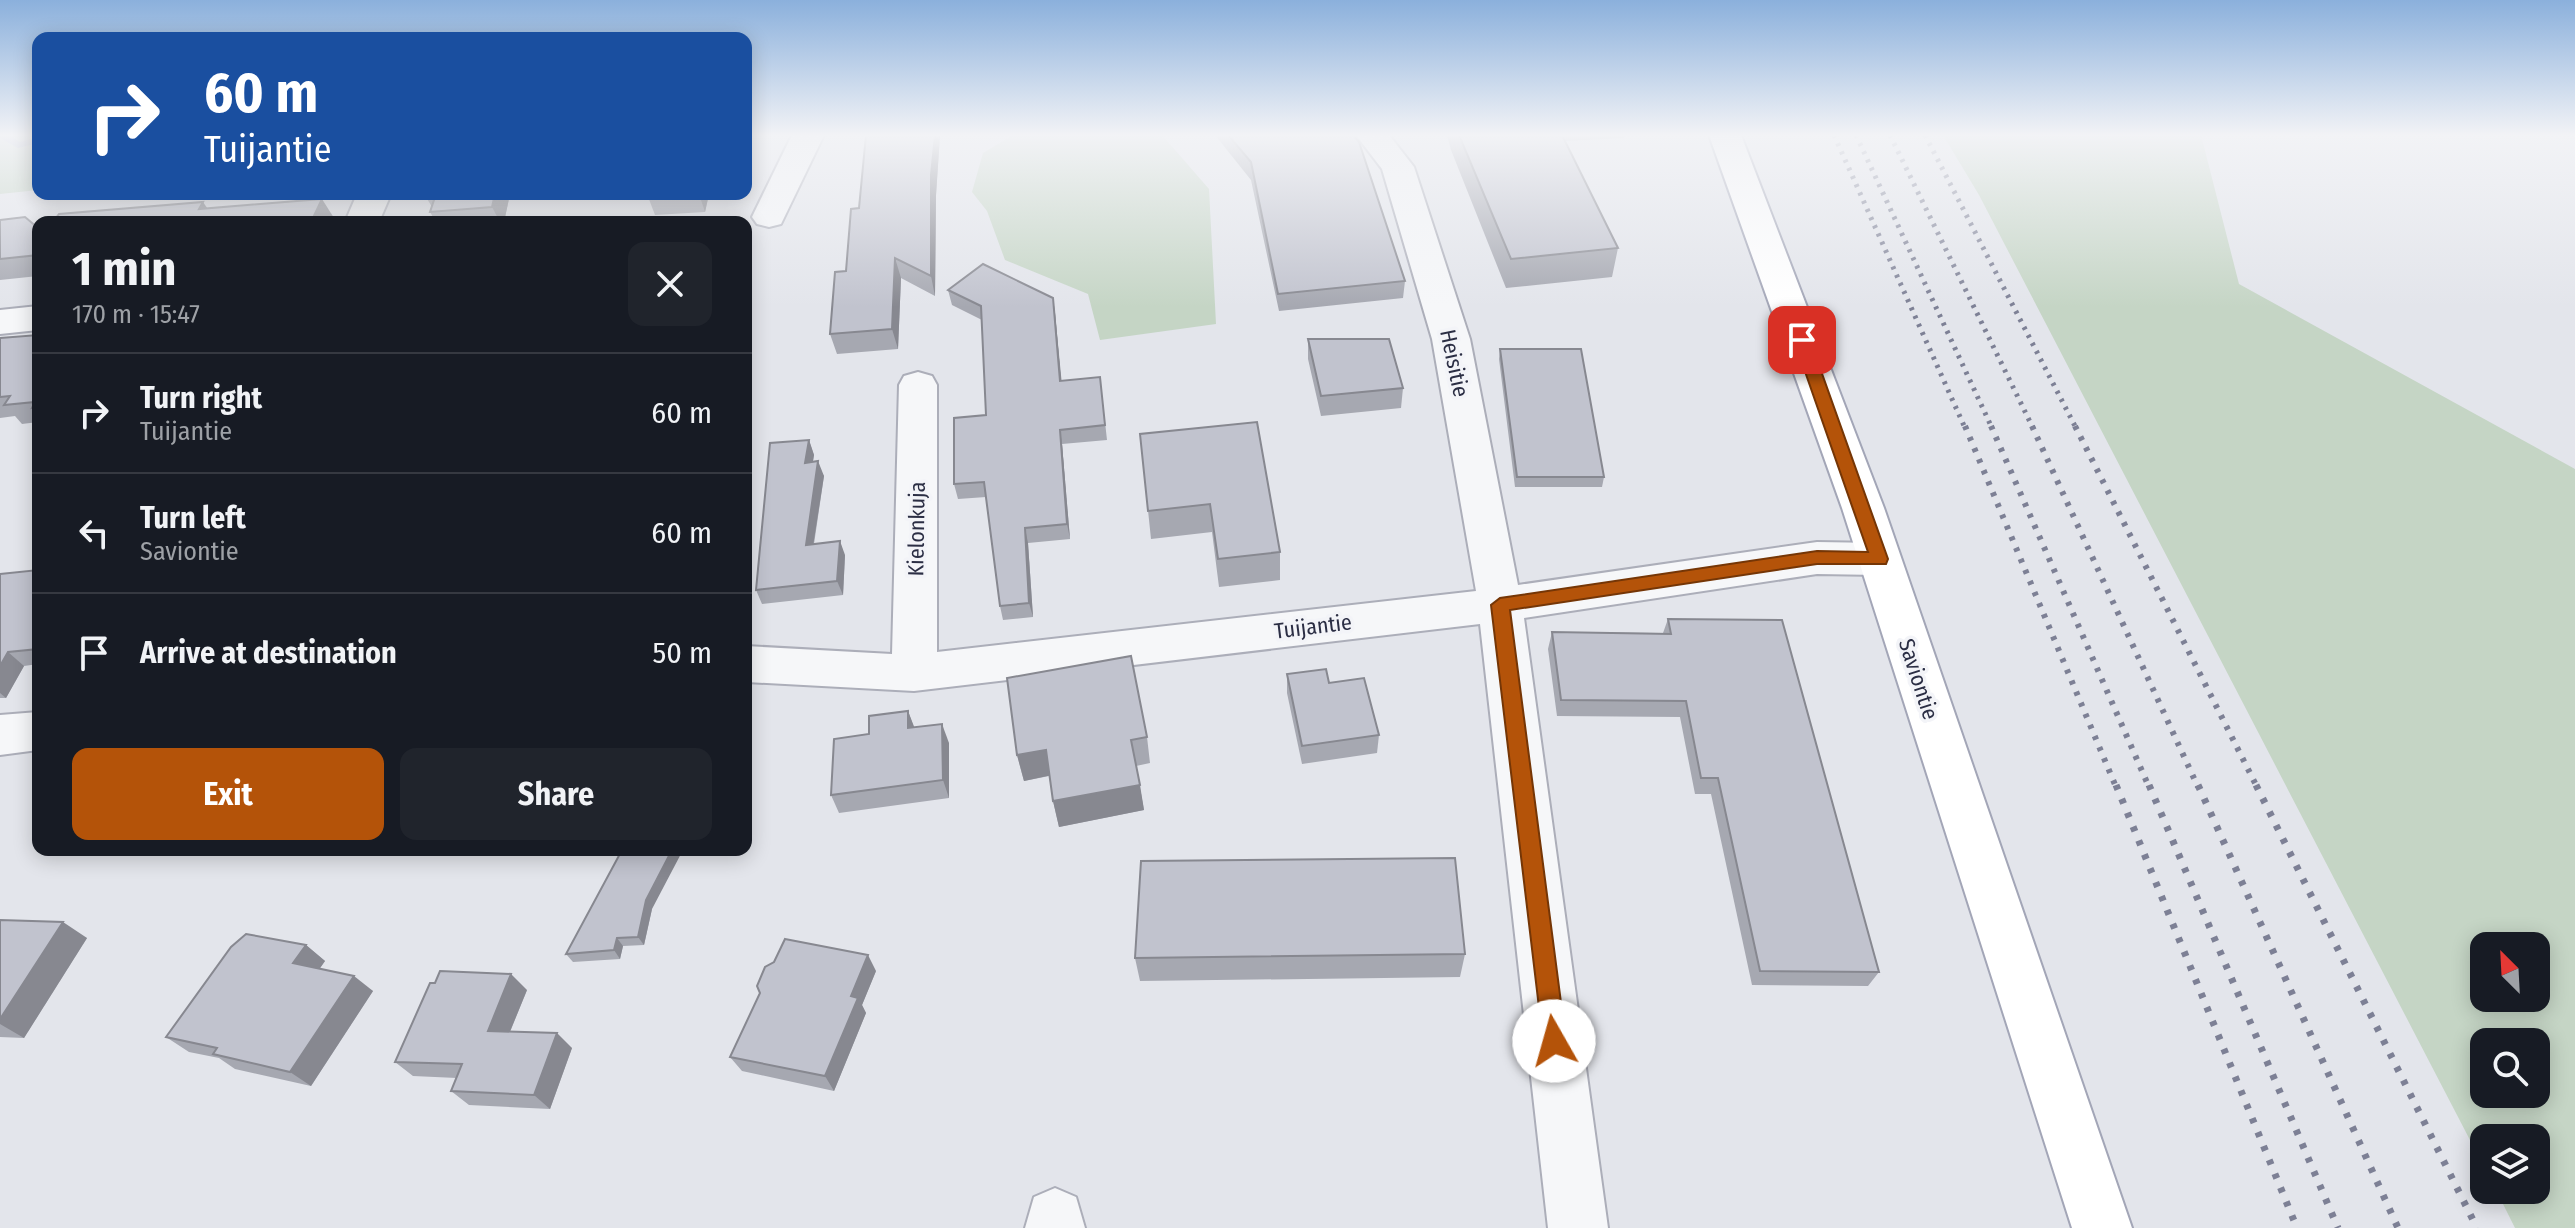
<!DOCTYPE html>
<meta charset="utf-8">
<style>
:root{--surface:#171b24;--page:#20242c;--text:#f1f3f6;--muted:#9ea1a6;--line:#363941;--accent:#b45309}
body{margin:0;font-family:"Fira Sans Condensed",sans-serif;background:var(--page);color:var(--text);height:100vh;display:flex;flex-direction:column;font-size:30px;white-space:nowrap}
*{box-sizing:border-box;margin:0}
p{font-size:26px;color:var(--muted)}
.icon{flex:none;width:44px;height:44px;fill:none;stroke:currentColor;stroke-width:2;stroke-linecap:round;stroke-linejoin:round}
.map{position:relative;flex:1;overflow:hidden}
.side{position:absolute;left:32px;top:216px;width:720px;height:640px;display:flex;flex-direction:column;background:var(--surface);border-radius:16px;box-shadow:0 4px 20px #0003}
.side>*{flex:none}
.hud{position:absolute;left:32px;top:32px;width:720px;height:168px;border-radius:16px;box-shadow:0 4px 20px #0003;background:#1a4fa0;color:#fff;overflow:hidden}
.needle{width:52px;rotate:336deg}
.buttons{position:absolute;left:2470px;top:932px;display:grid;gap:16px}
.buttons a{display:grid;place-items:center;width:80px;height:80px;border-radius:16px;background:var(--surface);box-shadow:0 4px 20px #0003;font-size:40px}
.pin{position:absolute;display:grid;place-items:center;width:68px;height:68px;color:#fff;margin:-34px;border-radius:16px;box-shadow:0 4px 12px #0006}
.me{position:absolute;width:88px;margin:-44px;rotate:353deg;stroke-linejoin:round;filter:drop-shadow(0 0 6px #0008)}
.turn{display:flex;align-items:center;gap:28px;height:168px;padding:0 40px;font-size:36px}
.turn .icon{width:104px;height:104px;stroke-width:2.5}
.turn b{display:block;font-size:56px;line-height:68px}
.round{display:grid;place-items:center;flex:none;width:84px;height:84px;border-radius:16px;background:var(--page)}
.headline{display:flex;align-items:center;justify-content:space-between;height:136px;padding:0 40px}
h1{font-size:48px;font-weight:700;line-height:60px}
.action{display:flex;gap:16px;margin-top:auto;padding:16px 40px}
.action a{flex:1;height:92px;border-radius:16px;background:var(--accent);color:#fff;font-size:32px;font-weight:700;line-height:92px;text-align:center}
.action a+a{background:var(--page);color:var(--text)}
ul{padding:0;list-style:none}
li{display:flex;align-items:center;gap:24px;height:120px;padding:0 40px;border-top:2px solid var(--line)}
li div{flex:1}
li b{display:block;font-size:30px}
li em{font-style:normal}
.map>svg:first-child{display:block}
</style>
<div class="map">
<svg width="2575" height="1228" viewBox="0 0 2575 1228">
<rect width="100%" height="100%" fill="#e3e5eb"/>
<g fill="#c5d5c5" fill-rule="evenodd">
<polygon points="0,135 38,135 38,190 0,194"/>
<polygon points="1013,135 1162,135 1209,189 1216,324 1100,340 1088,294 1005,260 987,211 972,192 983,153"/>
<path d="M1943,135H2201L2239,284L2575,469V1228H2515L2496,1190H2536V1138H2484V1167L1979,195ZM2536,946V998H2484V946ZM2484,1042H2536V1094H2484Z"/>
</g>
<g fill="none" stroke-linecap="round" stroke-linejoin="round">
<polygon fill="#9faacb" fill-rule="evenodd" points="0,135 9,135 20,142 38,137 38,143 18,148 0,138"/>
<defs>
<g id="minor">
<polygon points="792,135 824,135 781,224 769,227 757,224 752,217"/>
<polygon points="1356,135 1389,135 1414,167 1470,339 1518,585 1817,542 1879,543 1894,548 1900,559 1894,570 1879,575 1817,574 1524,618 1608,1228 1548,1228 1480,624 914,691 746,682 746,646 892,654 899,385 904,376 918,372 932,376 937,385 937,652 1476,591 1432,339 1382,169"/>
<polygon points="357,194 391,194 379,222 345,222"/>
<polygon points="38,306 38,330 0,334 0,310"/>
<polygon points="38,712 38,750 0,755 0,715"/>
<polygon points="1055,1188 1076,1197 1085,1228 1025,1228 1034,1197"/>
</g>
<polygon id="major" points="1709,135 1741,135 1884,508 2132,1228 2072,1228 1842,508"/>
</defs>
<use href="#minor" stroke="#acaeb9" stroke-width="4"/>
<use href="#major" stroke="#a3a6b7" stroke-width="4"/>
<use href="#minor" fill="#f6f7f9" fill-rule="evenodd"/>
<use href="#major" fill="#fff" fill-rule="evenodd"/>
<g stroke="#7d8095" stroke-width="5" stroke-dasharray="3 6" stroke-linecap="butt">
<polyline points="1834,135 1965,428"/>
<polyline points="1856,135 1992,428"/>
<polyline points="1890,135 2033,428"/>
<polyline points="1925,135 2076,428"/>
</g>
<g stroke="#7d8095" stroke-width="6" stroke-dasharray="4 8" stroke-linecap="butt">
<polyline points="1965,426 2116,787"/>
<polyline points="1991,426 2149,787"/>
<polyline points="2032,426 2198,787"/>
<polyline points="2075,426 2257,787"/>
</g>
<g stroke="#7d8095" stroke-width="7" stroke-dasharray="5 10" stroke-linecap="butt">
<polyline points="2116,785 2297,1228"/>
<polyline points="2149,785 2338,1228"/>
<polyline points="2198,785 2398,1228"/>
<polyline points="2256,785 2477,1228"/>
</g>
</g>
<g fill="#a6a8b1">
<polygon points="866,135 940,135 936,195 935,296 901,278 898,349 837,354 830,334 846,271 859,208"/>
<polygon points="1215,135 1353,135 1405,281 1403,298 1279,311 1251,180"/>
<polygon points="1447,135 1624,135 1624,138 1565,141 1618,248 1612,277 1506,288 1451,150"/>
<polygon points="510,194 504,222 436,222 430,212 432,207 426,197"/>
<polygon points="647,194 709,194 705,212 655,215"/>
<polygon points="0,220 38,228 38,276 0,280"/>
<polygon points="948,290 1055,313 1061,381 1100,377 1107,440 1062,444 1070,539 1028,543 1033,617 1003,620 1000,606 986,497 958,499 954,484 986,415 982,320 952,305"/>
<polygon points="38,335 38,422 22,424 15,416 0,418 0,338"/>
<polygon points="1308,339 1403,388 1401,408 1321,416 1308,359"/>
<polygon points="1500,349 1604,477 1602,487 1515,487 1499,359"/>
<polygon points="1140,434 1280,552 1280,580 1219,587 1212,532 1151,539"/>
<polygon points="809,440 814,455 813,462 824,476 814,544 845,555 843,595 762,604 756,590"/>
<polygon points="38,570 38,664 24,666 6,698 0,698 0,574"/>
<polygon points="1668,619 1879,972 1868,986 1752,985 1711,794 1695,794 1680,717 1557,716 1548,649 1552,632 1663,633"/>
<polygon points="1287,674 1329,683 1379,735 1377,753 1302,764 1287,693"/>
<polygon points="908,711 914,728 949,743 949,798 839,813 831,795 869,734"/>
<polygon points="1147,737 1150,763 1136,766 1144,810 1059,827 1053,801 1049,776 1024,781 1017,755"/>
<polygon points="652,909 644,945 623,946 620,959 573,962 566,954"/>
<polygon points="0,920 87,938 24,1038 0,1037"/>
<polygon points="306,945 325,961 320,968 373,991 311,1086 235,1069 219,1058 189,1052 166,1037"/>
<polygon points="1465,954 1460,977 1140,981 1135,958"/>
<polygon points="876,971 862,1005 866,1013 834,1091 742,1071 730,1057"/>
<polygon points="527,990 510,1032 572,1048 550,1109 469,1105 451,1091 457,1078 413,1076 395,1062"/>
</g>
<g fill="#878890">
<polygon points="935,135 940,135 936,195 935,296 931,276 931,175"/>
<polygon points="495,194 510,194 504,222 500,222 492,207"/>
<polygon points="699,194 709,194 705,212"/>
<polygon points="322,199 334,218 332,222 311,222"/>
<polygon points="203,202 216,221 199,209"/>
<polygon points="895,258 901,278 898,349 892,329"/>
<polygon points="1053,298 1055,313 1063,396 1060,381"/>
<polygon points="1060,430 1062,444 1070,539 1067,524"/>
<polygon points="809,440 814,455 810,477 805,463"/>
<polygon points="818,461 824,476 811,559 806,545"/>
<polygon points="1025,528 1028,543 1033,617 1029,603"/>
<polygon points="840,541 845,555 843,595 837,581"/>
<polygon points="8,652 24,666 6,698 0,693 0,666"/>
<polygon points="908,711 915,729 908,728"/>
<polygon points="942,724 949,743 949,798 943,780"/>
<polygon points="1046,750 1052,775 1024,781 1017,755"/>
<polygon points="1140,785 1144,810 1059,827 1053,801"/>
<polygon points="672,850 683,850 652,909 644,945 638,937 646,900"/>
<polygon points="63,922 87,938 24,1038 0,1024 0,1019"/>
<polygon points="617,938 623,946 620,959 614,950"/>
<polygon points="306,945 325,961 313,978 293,963"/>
<polygon points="868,955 876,971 862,1005 866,1013 834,1091 825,1076 851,996"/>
<polygon points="511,974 527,990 504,1046 488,1031"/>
<polygon points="354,976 373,991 311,1086 290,1072"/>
<polygon points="557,1033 572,1048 550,1109 534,1095"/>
</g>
<g fill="#c1c3ce" stroke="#878890" stroke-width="2">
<polygon points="866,135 935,135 931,175 931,276 895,258 892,329 830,334 835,272 846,271 851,209 859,208"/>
<polygon points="1228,135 1353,135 1359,142 1405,281 1278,294 1251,162"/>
<polygon points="1459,135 1562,135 1618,248 1511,259"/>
<polygon points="428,194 495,194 492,207 430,212 435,197 426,197"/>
<polygon points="322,199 311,222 53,222 59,214 203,202 199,209"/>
<polygon points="25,217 38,228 38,255 0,259 0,220"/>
<polygon points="983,264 1053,298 1060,381 1100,377 1105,425 1060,430 1067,524 1025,528 1029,603 1000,606 984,482 954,484 954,418 986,415 981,306 948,290"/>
<polygon points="38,335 38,407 32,408 35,402 4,405 10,396 0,397 0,338"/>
<polygon points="1308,339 1389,339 1403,388 1321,396"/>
<polygon points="1500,349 1581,349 1604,477 1517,477"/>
<polygon points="1257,422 1280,552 1218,559 1210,504 1148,511 1140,434"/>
<polygon points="809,440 805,463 818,461 806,545 840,541 837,581 756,590 770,443"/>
<polygon points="38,570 38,649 8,652 0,666 0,574"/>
<polygon points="1668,619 1782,620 1879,972 1760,971 1718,778 1701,778 1686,701 1561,700 1552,632 1671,634"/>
<polygon points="1131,656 1147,737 1131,740 1140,785 1053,801 1046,750 1017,755 1007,678"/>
<polygon points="1326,669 1329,683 1364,678 1379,735 1302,746 1287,674"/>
<polygon points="908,711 908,728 942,724 943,780 831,795 834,739 869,734 869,716"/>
<polygon points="622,850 672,850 646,900 638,937 617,938 614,950 566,954"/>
<polygon points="1455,858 1465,954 1135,958 1141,861"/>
<polygon points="0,920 63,922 0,1019"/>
<polygon points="246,934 306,945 293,963 354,976 290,1072 213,1054 217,1048 166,1037 231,947"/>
<polygon points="785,939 868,955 851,996 858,998 825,1076 730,1057 760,993 757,986 765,967 774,962"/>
<polygon points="440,971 511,974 488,1031 557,1033 534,1095 451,1091 462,1064 395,1062 430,983 435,983"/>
</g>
<linearGradient id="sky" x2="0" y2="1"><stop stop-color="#8bb0dc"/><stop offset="0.44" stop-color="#f2f3f6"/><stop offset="1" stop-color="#f2f3f6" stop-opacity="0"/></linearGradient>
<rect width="2575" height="307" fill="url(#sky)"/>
<polygon fill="#b45309" stroke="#753606" stroke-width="2" points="1802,335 1810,340 1888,559 1886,564 1817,564 1510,610 1566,1041 1562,1049 1554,1052 1546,1049 1543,1041 1491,605 1500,598 1817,551 1868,552 1794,340"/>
<g text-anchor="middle" stroke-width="7" stroke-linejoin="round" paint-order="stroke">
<g font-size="22" fill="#2b2e44" stroke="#f3f4f8">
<text transform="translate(1455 363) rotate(78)" y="8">Heisitie</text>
<text transform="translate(916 529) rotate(-89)" y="8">Kielonkuja</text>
<text transform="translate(1313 626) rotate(-7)" y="8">Tuijantie</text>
<text transform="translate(1919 679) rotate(72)" y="8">Saviontie</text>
</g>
</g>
</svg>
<div class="buttons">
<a><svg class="needle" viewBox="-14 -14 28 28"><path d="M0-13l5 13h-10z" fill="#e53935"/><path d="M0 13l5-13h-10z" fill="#9ea1a6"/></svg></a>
<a><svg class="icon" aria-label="search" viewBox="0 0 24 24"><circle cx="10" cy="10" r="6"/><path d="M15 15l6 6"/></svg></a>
<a><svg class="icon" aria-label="layers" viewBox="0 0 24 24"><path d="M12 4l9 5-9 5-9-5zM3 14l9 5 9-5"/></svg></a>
</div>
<div class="pin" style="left:1802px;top:340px;background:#d93025"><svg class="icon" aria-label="arrive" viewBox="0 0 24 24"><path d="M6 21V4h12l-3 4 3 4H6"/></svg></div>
<svg class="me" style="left:1554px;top:1041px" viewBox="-20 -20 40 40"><circle r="19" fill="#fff"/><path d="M0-13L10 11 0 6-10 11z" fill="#b45309"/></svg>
<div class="hud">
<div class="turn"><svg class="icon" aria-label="right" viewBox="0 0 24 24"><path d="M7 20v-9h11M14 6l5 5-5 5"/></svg><div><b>60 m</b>Tuijantie</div></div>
</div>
<section class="side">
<div class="headline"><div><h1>1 min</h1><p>170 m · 15:47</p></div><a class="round"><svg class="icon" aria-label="close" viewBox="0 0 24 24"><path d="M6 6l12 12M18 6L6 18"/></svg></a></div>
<ul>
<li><svg class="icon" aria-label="right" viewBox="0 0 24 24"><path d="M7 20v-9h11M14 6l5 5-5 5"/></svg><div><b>Turn right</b><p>Tuijantie</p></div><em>60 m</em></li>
<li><svg class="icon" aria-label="left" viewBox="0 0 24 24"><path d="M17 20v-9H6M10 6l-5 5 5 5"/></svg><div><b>Turn left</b><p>Saviontie</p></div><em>60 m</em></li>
<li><svg class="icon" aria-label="arrive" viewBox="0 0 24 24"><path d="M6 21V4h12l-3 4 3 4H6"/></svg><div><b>Arrive at destination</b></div><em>50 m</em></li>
</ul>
<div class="action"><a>Exit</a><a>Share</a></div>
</section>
</div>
